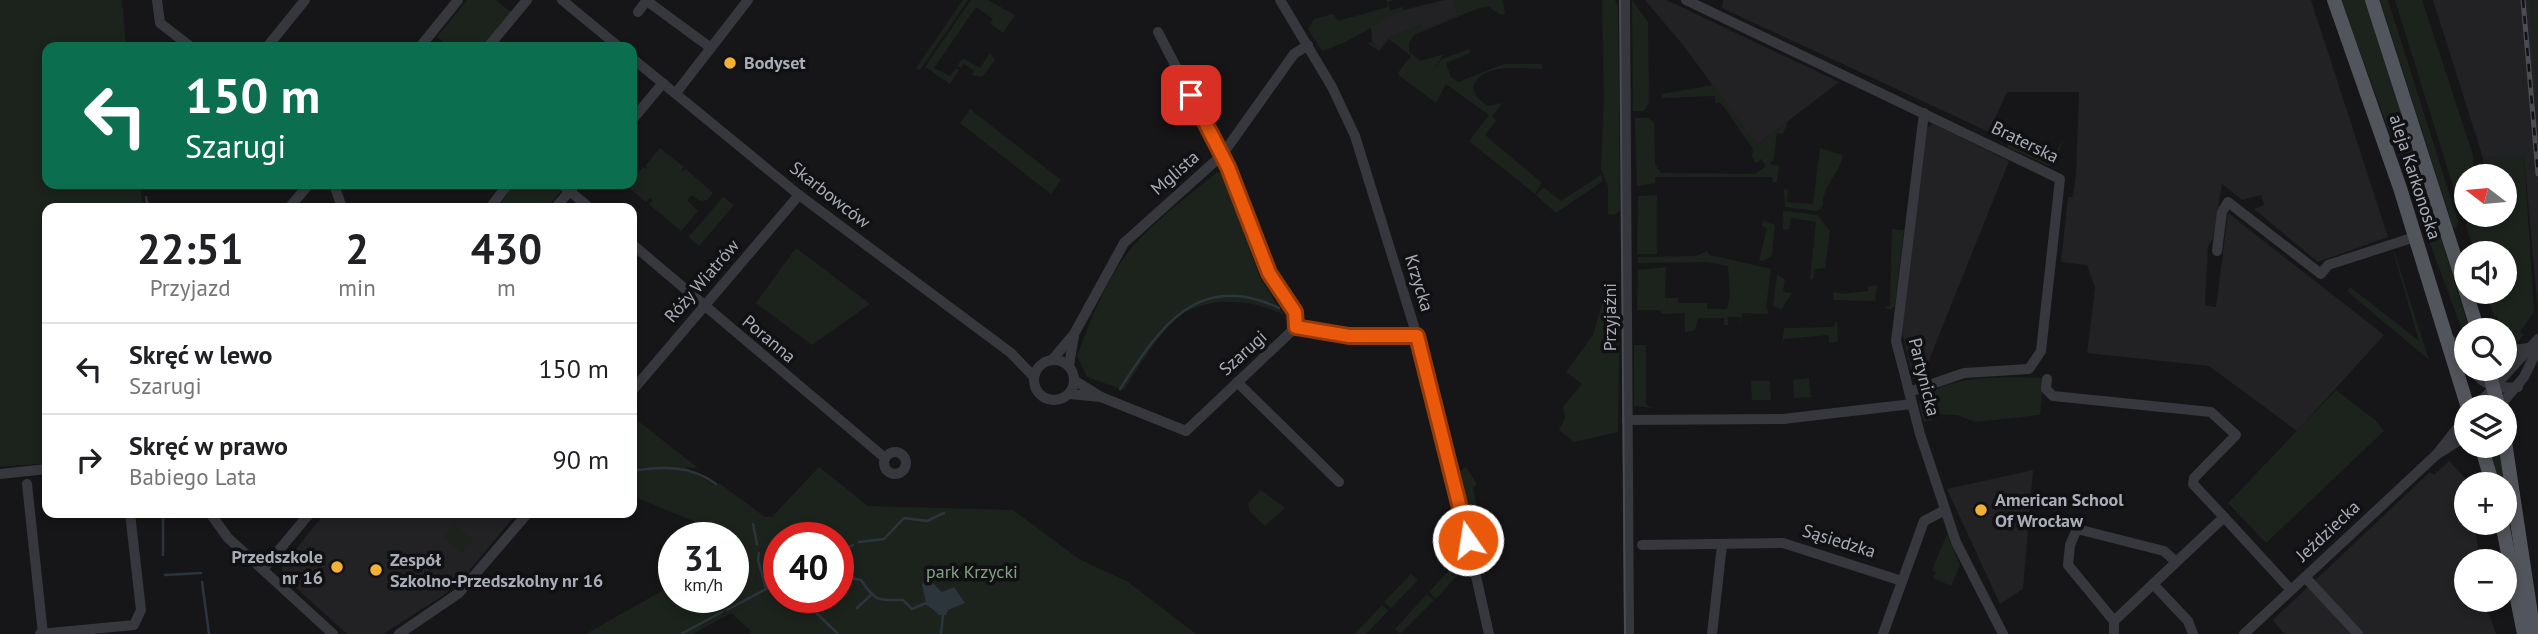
<!DOCTYPE html>
<html lang="pl">
<meta charset="utf-8">
<style>
:root{--surface:#fff;--page:#f6f6f6;--text:#202124;--muted:#757577;--line:#e0e0e0}
body{margin:0;font-family:"PT Sans",sans-serif;background:var(--page);color:var(--text);height:100vh;display:flex;flex-direction:column;font-size:26px;white-space:nowrap}
*{box-sizing:border-box;margin:0}
p{font-size:23px;color:var(--muted)}
.icon{flex:none;width:38px;height:38px;fill:none;stroke:currentColor;stroke-width:2;stroke-linecap:round;stroke-linejoin:round}
.map{position:relative;flex:1;overflow:hidden}
.drawer{position:absolute;left:42px;top:203px;width:595px;height:315px;display:flex;flex-direction:column;background:var(--surface);border-radius:14px;box-shadow:0 4px 10px #0003}
.drawer>*{flex:none}
.top-card{position:absolute;left:42px;top:42px;width:595px;height:147px;border-radius:14px;box-shadow:0 4px 10px #0003;background:#0b6e4f;color:#fff;overflow:hidden}
.needle{width:46px;rotate:286deg}
.controls{position:absolute;left:2454px;top:164px;display:grid;gap:14px}
.controls a{display:grid;place-items:center;width:63px;height:63px;border-radius:50%;background:var(--surface);box-shadow:0 4px 10px #0003;font-size:35px}
.speed{position:absolute;left:658px;top:522px;display:flex;gap:14px;font-size:35px;font-weight:700;text-align:center}
.speed>*{display:grid;place-content:center;width:91px;height:91px;border-radius:50%;background:var(--surface);box-shadow:0 4px 10px #0003;line-height:1}
.speed small{font-size:18px;font-weight:400}
.speed .limit{border:10px solid #d22;background:#fff;color:#111}
.pin{position:absolute;display:grid;place-items:center;width:60px;height:60px;color:#fff;margin:-30px;border-radius:14px;box-shadow:0 4px 10px #0006}
.me{position:absolute;width:77px;margin:-38px;rotate:347deg;stroke-linejoin:round;filter:drop-shadow(0 0 5px #0008)}
.turn{display:flex;align-items:center;gap:24px;height:147px;padding:0 28px;font-size:32px}
.turn .icon{width:91px;height:91px;stroke-width:2.5}
.turn b{display:block;font-size:49px;line-height:60px}
.eta{display:flex;justify-content:space-evenly;align-items:center;height:119px;text-align:center}
.eta b{font-size:42px;font-weight:600;line-height:49px}
ul{padding:0;list-style:none}
li{display:flex;align-items:center;gap:21px;height:91px;padding:0 28px;border-top:2px solid var(--line)}
li div{flex:1}
li b{display:block;font-size:26px}
li em{font-style:normal}
.map>svg:first-child{display:block}
</style>
<div class="map">
<svg width="2538" height="634" viewBox="0 0 2538 634">
<rect width="100%" height="100%" fill="#161618"/>
<g fill="#222225">
<polygon points="1444,0 1453,0 1458,15 1423,30 1421,25 1388,38 1380,49 1372,42 1371,25 1404,10"/>
<polygon points="1645,0 1666,0 1677,5 1839,82 1757,145 1683,45"/>
<polygon points="1723,0 2311,0 2388,237 2318,262 2254,209 2264,205 2261,195 2242,200 2222,184 2213,239 2208,246 2205,305 2216,307 2228,213 2384,335 2297,431 2209,366 2087,353 2095,288 2087,265 2061,262 2068,197 2073,197 2076,175 2079,92 2007,92 1989,132 1722,8"/>
<polygon points="2433,0 2531,0 2538,76 2538,311 2524,156 2483,158"/>
<polygon points="1933,124 2009,161 1927,365 1918,365 1921,379 1913,379 1902,331 1925,129"/>
<polygon points="2449,461 2468,481 2466,523 2475,523 2479,562 2466,562 2466,600 2484,600 2496,634 2284,634 2273,620 2430,472 2434,475"/>
<polygon points="2033,470 2023,589 2000,604 1947,489"/>
<polygon points="325,513 517,513 464,577 444,595 383,634 347,634 282,575 282,566"/>
</g>
<g fill="#1c231d" fill-rule="evenodd">
<polygon points="0,0 122,0 126,47 47,47 47,184 140,184 143,208 47,208 47,463 0,467"/>
<polygon points="467,0 496,0 512,13 483,47 450,47 437,37"/>
<polygon points="963,0 968,0 920,70 916,68"/>
<polygon points="971,0 988,0 1015,15 1003,33 990,23 993,19 976,7 934,68 950,76 956,68 959,70 950,84 925,67"/>
<path d="M1386,0H1394L1388,2L1390,10L1403,7L1404,10C1376,22 1351,43 1322,51L1308,29L1314,19L1333,14L1338,21L1388,7Z"/>
<path d="M1453,0H1503L1505,14L1501,15L1489,7L1479,8L1414,35L1409,43V52L1421,61L1444,54L1432,72L1442,59L1469,49L1470,53L1446,63L1451,77L1458,82L1504,64H1542V69C1521,69 1482,62 1473,87L1476,96L1487,106L1503,103L1492,116L1496,121L1485,135L1542,183L1535,194L1469,141L1489,115L1446,84L1436,103L1397,74L1411,56L1389,39L1379,51L1367,43L1372,42L1380,48L1388,38L1421,25L1424,29L1458,15Z"/>
<polygon points="1602,0 1615,0 1618,8 1620,211 1614,215 1608,214 1608,187 1601,169 1604,97"/>
<polygon points="1632,0 1648,22 1649,103 1643,111 1633,111"/>
<polygon points="2341,0 2365,0 2464,312 2470,331 2466,331 2466,341"/>
<polygon points="2380,0 2388,0 2458,221 2456,228 2453,227"/>
<polygon points="2395,0 2422,0 2473,155 2473,177 2466,177 2466,198 2461,212"/>
<polygon points="2529,0 2538,0 2538,107"/>
<polygon points="990,53 995,60 982,77 972,75 974,71 964,64 961,68 957,66 963,58 980,68"/>
<polygon points="1714,85 1757,145 1788,121 1783,134 1777,133 1773,162 1770,160 1772,165 1779,166 1777,181 1773,183 1772,177 1655,177 1655,183 1637,186 1635,118 1648,118 1654,122 1655,164 1661,173 1755,174 1766,166 1761,159 1756,163 1752,157 1753,149 1721,103 1715,103 1715,96 1662,98 1661,94"/>
<polygon points="970,109 1061,180 1051,194 960,123"/>
<polygon points="2014,131 2056,152 2064,138 2056,159 2049,166 2007,147"/>
<polygon points="660,148 684,167 680,172 686,169 713,193 707,200 700,201 692,195 687,200 698,211 681,231 649,204 653,200 650,198 646,202 627,186 643,167 647,169 646,165"/>
<path d="M1820,148L1843,155C1840,173 1821,188 1823,206L1817,211L1785,207L1784,189L1788,190L1787,202L1813,204Z"/>
<path d="M2524,155L2534,312L2520,332L2524,335C2518,342 2513,345 2504,342V331H2499L2501,329L2497,316L2494,317L2487,292H2504V254H2475L2466,226L2470,215H2504V177H2483V158Z"/>
<path d="M1217,172L1224,175L1260,278L1284,315C1251,298 1200,294 1171,323C1153,343 1138,367 1124,390L1087,377L1077,356C1089,324 1103,286 1124,258C1148,224 1186,199 1217,172Z"/>
<polygon points="1601,175 1603,181 1556,213 1536,195 1543,187 1561,201"/>
<polygon points="514,184 556,184 561,191 548,206 542,202 536,208 498,208"/>
<polygon points="1657,195 1657,254 1637,254 1638,196"/>
<polygon points="723,197 734,205 699,246 689,237"/>
<polygon points="1786,211 1817,215 1830,231 1825,268 1815,269 1813,279 1810,278 1816,222 1791,218 1789,229 1783,230 1783,212"/>
<polygon points="1763,220 1775,225 1772,256 1762,261 1759,260 1767,228 1762,226"/>
<polygon points="1892,229 1904,230 1895,306 1890,310 1884,307 1890,306"/>
<polygon points="796,248 870,304 812,345 756,303"/>
<polygon points="1707,251 1710,255 1771,269 1766,307 1769,314 1742,313 1741,325 1740,317 1728,317 1728,325 1724,325 1724,318 1698,318 1695,330 1685,332 1685,313 1661,314 1660,310 1637,310 1638,270 1666,267 1665,298 1678,298 1678,303 1707,303 1707,309 1727,309 1730,296 1728,266 1708,262 1638,263 1638,257 1696,256"/>
<polygon points="2393,251 2395,254 2429,360 2347,291 2350,287 2419,341"/>
<polygon points="1777,275 1785,279 1783,292 1792,293 1781,310 1773,305"/>
<polygon points="1877,285 1875,301 1834,300 1833,292 1843,294 1868,291 1868,287"/>
<polygon points="1620,295 1618,432 1574,442 1559,430 1565,418 1563,407 1582,384 1566,372 1593,335 1604,297"/>
<polygon points="1837,320 1838,342 1829,343 1828,335 1784,339 1782,346 1784,328 1834,327"/>
<polygon points="1634,345 1646,345 1646,405 1654,408 1634,406"/>
<polygon points="1809,378 1811,397 1794,398 1793,380"/>
<path d="M2044,378L2040,415L1975,422L1957,415L1934,414L1932,420L1924,422L1919,404C1943,372 2008,378 2044,378Z"/>
<polygon points="1751,381 1770,381 1771,400 1752,400"/>
<polygon points="2336,390 2375,420 2384,431 2266,543 2228,503"/>
<path d="M632,416L698,468L685,467L714,485L719,483L765,517H772L819,467L868,506L1013,510L1079,559L1128,582L1196,634H749L752,632L731,613L693,634H586L674,584V597H733V537H721L718,531L632,496ZM779,537H838V597H779Z"/>
<polygon points="2488,446 2500,446 2514,552 2504,506 2504,485 2499,485"/>
<polygon points="1466,467 1477,484 1473,488 1477,507 1469,509 1460,471"/>
<polygon points="1261,490 1285,508 1265,526 1250,512 1248,503"/>
<polygon points="2013,503 2019,527 2006,530 2001,506"/>
<polygon points="454,524 473,540 462,553 443,537"/>
<polygon points="1947,534 1960,565 1951,586 1933,578 1936,572 1932,570"/>
<polygon points="1456,563 1461,571 1436,599 1429,592"/>
<polygon points="1411,574 1418,580 1391,608 1384,602"/>
<polygon points="1427,594 1434,600 1400,634 1395,629"/>
<polygon points="1382,605 1388,611 1366,634 1355,634"/>
</g>
<polygon fill="#2c353c" points="929,580 942,592 954,587 965,603 948,610 946,615 939,615 926,603 922,584"/>
<g fill="none" stroke-linecap="round" stroke-linejoin="round">
<g stroke="#2c353c" stroke-width="2.5">
<polyline points="146,197 148,208"/>
<path d="M1120,389C1159,328 1198,269 1279,308"/>
<path d="M632,471C662,466 691,465 716,484"/>
<polyline points="753,524 757,544"/>
<polyline points="859,542 884,539 904,518 927,521 944,513"/>
<polyline points="759,553 758,560 766,589"/>
<polyline points="838,553 853,545"/>
<polyline points="163,555 163,513"/>
<path d="M838,565L850,578L861,580C876,603 880,600 903,600L912,609L926,603L943,615L941,634"/>
<polyline points="165,575 201,573"/>
<polyline points="202,582 209,634"/>
<polyline points="770,587 779,592"/>
<polyline points="800,597 838,634"/>
<polyline points="857,608 872,594"/>
<polyline points="727,610 779,582"/>
<polyline points="681,634 722,612"/>
</g>
<g stroke="#37383d" stroke-width="10">
<polyline points="157,0 160,23 191,47"/>
<polyline points="562,0 619,47"/>
<polyline points="1280,0 1332,87 1355,136 1417,336 1450,461 1489,634"/>
<polyline points="1625,0 1629,634"/>
<polyline points="1686,0 2060,179 2041,351 2029,369 1964,373 1909,392"/>
<polyline points="647,1 711,48"/>
<polyline points="638,12 647,0"/>
<polyline points="1158,32 1228,167 1269,273 1295,312 1296,327"/>
<polyline points="267,47 305,0"/>
<polyline points="420,47 458,0"/>
<polyline points="488,47 527,0"/>
<polyline points="632,58 799,195 1011,353 1034,377"/>
<polyline points="676,93 748,0"/>
<polyline points="1924,113 1896,341 1920,434 1956,542 2003,634"/>
<polyline points="632,120 663,83"/>
<polyline points="334,184 342,208"/>
<polyline points="561,184 590,208"/>
<polyline points="289,208 309,184"/>
<polyline points="490,208 508,184"/>
<polyline points="555,208 576,184"/>
<polyline points="632,244 885,458"/>
<polyline points="2217,251 2222,212 2228,202 2321,274 2328,265 2415,237"/>
<polyline points="1296,327 1349,336 1417,336"/>
<polyline points="2447,337 2466,354"/>
<polyline points="2504,351 2529,348"/>
<polyline points="1052,360 1074,334 1124,243 1222,155 1294,54 1308,45"/>
<circle cx="1054" cy="380" r="20"/>
<polyline points="1069,366 1074,335"/>
<path d="M2472,369C2483,387 2498,389 2518,387"/>
<polyline points="2047,379 2046,389 2053,396 2211,412 2236,435 2194,478 2193,484 2224,517"/>
<polyline points="1074,380 1101,397 1186,431 1296,327"/>
<polyline points="1237,382 1339,482"/>
<polyline points="632,391 799,195"/>
<polyline points="1069,394 1101,397"/>
<polyline points="2475,408 2538,339"/>
<polyline points="2498,408 2524,377 2538,348"/>
<polyline points="1627,420 1783,419 1912,404"/>
<circle cx="895" cy="463" r="11"/>
<polyline points="2436,455 2466,436"/>
<polyline points="0,474 47,469"/>
<polyline points="27,484 43,634"/>
<polyline points="210,513 228,538 333,634"/>
<polyline points="1642,545 1783,543 1902,581"/>
<polyline points="264,568 310,513"/>
<polyline points="2305,577 2358,634"/>
<polyline points="2153,584 2188,621 2193,634"/>
<polyline points="2114,621 2068,565 2070,545 2077,529 2164,551 2175,561"/>
<polyline points="40,634 134,625 141,610 130,513"/>
<polyline points="399,634 459,593 528,513"/>
<polyline points="1712,634 1722,545"/>
<polyline points="1883,634 1924,521 1945,510"/>
<polyline points="2114,634 2114,621 2224,517 2291,590"/>
<polyline points="2244,634 2436,455 2466,417"/>
</g>
<g stroke="#53555c" stroke-width="14">
<polyline points="2334,0 2400,188 2468,408"/>
<polyline points="2372,0 2466,292"/>
<polyline points="2466,292 2478,331"/>
<polyline points="2488,369 2499,408"/>
<polyline points="2504,435 2534,634"/>
<polyline points="2481,446 2493,485"/>
<polyline points="2502,523 2524,634"/>
</g>
<polyline stroke="#4a4c52" stroke-width="2" points="1620,0 1625,634"/>
<defs>
<polyline id="rail" points="2523,0 2538,174"/>
</defs>
<use href="#rail" stroke="#4a4c52" stroke-width="5"/>
<use href="#rail" stroke="#111113" stroke-width="2.5" stroke-dasharray="8" stroke-linecap="butt"/>
</g>
<g fill="none" stroke-linecap="round" stroke-linejoin="round">
<defs>
<polyline id="route" points="1191,95 1228,167 1269,273 1295,312 1296,327 1349,336 1417,336 1468,540"/>
</defs>
<use href="#route" stroke="#983908" stroke-width="18"/>
<use href="#route" stroke="#ea580c" stroke-width="12"/>
</g>
<g fill="#f2b134" stroke="#111113" stroke-width="2.5">
<circle cx="730" cy="63" r="7"/>
<circle cx="1981" cy="510" r="7"/>
<circle cx="337" cy="567" r="7"/>
<circle cx="376" cy="570" r="7"/>
</g>
<g text-anchor="middle" stroke-width="7" stroke-linejoin="round" paint-order="stroke">
<g font-size="18" font-weight="bold" fill="#a8adb8" stroke="#111113" text-anchor="start">
<text x="744" y="69">Bodyset</text>
<text x="1995" y="506">American School<tspan x="1995" dy="21">Of Wrocław</tspan></text>
<text x="323" y="563" text-anchor="end">Przedszkole<tspan x="323" dy="21">nr 16</tspan></text>
<text x="390" y="566">Zespół<tspan x="390" dy="21">Szkolno-Przedszkolny nr 16</tspan></text>
</g>
<g font-size="18" fill="#a8adb8" stroke="#111113">
<text transform="translate(2025 142) rotate(26)" y="6">Braterska</text>
<text transform="translate(1175 173) rotate(-41)" y="6">Mglista</text>
<text transform="translate(2415 177) rotate(72)" y="6">aleja Karkonoska</text>
<text transform="translate(830 195) rotate(38)" y="6">Skarbowców</text>
<text transform="translate(702 281) rotate(-49)" y="6">Róży Wiatrów</text>
<text transform="translate(1419 283) rotate(73)" y="6">Krzycka</text>
<text transform="translate(1610 317) rotate(-90)" y="6">Przyjaźni</text>
<text transform="translate(769 339) rotate(40)" y="6">Poranna</text>
<text transform="translate(1243 353) rotate(-42)" y="6">Szarugi</text>
<text transform="translate(1924 377) rotate(76)" y="6">Partynicka</text>
<text transform="translate(2328 531) rotate(-43)" y="6">Jeździecka</text>
<text transform="translate(1839 541) rotate(17)" y="6">Sąsiedzka</text>
</g>
<g font-size="18" fill="#7fa381" stroke="#111113">
<text x="972" y="578">park Krzycki</text>
</g>
</g>
</svg>
<div class="controls">
<a><svg class="needle" viewBox="-14 -14 28 28"><path d="M0-13l5 13h-10z" fill="#e53935"/><path d="M0 13l5-13h-10z" fill="#757577"/></svg></a>
<a><svg class="icon" aria-label="sound" viewBox="0 0 24 24"><path d="M4 9h4l5-4v14l-5-4H4zM17 9q2 3 0 6"/></svg></a>
<a><svg class="icon" aria-label="search" viewBox="0 0 24 24"><circle cx="10" cy="10" r="6"/><path d="M15 15l6 6"/></svg></a>
<a><svg class="icon" aria-label="layers" viewBox="0 0 24 24"><path d="M12 4l9 5-9 5-9-5zM3 14l9 5 9-5"/></svg></a>
<a>+</a>
<a>−</a>
</div>
<div class="speed"><div>31<small>km/h</small></div><div class="limit">40</div></div>
<div class="pin" style="left:1191px;top:95px;background:#d93025"><svg class="icon" aria-label="arrive" viewBox="0 0 24 24"><path d="M6 21V4h12l-3 4 3 4H6"/></svg></div>
<svg class="me" style="left:1468px;top:540px" viewBox="-20 -20 40 40"><circle r="17" fill="#ea580c" stroke="#fff" stroke-width="3"/><path d="M0-11L8 9 0 5-8 9z" fill="#fff"/></svg>
<div class="top-card">
<div class="turn"><svg class="icon" aria-label="left" viewBox="0 0 24 24"><path d="M17 20v-9H6M10 6l-5 5 5 5"/></svg><div><b>150 m</b>Szarugi</div></div>
</div>
<section class="drawer">
<div class="eta">
<div><b>22:51</b><p>Przyjazd</p></div>
<div><b>2</b><p>min</p></div>
<div><b>430</b><p>m</p></div>
</div>
<ul>
<li><svg class="icon" aria-label="left" viewBox="0 0 24 24"><path d="M17 20v-9H6M10 6l-5 5 5 5"/></svg><div><b>Skręć w lewo</b><p>Szarugi</p></div><em>150 m</em></li>
<li><svg class="icon" aria-label="right" viewBox="0 0 24 24"><path d="M7 20v-9h11M14 6l5 5-5 5"/></svg><div><b>Skręć w prawo</b><p>Babiego Lata</p></div><em>90 m</em></li>
</ul>
</section>
</div>
